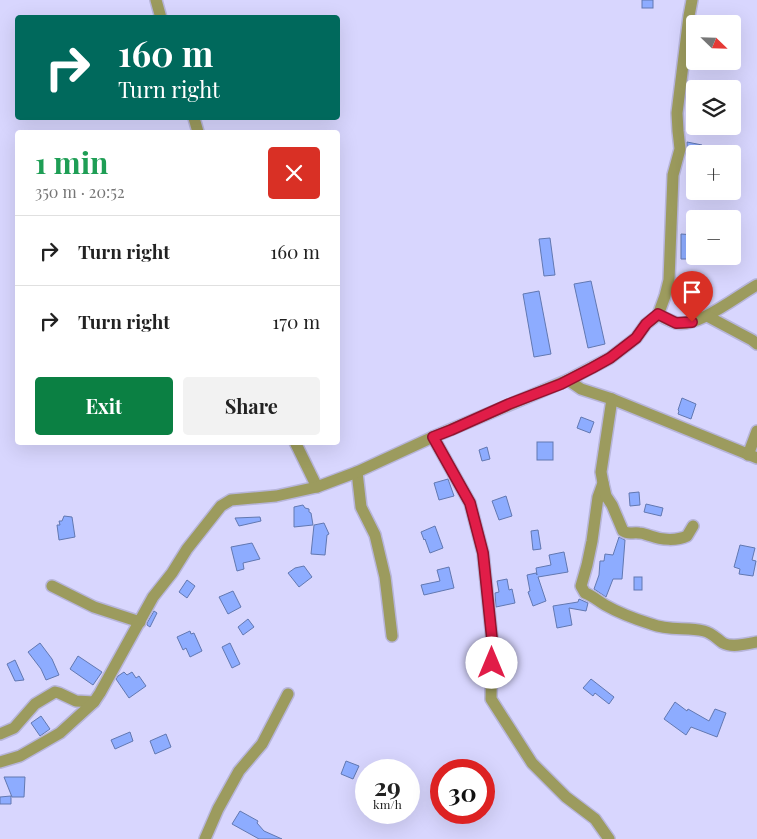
<!DOCTYPE html>
<meta charset="utf-8">
<style>
:root{--surface:#fff;--page:#f2f2f2;--text:#222;--muted:#767676;--line:#e0e0e0;--accent:#0b8043}
body{margin:0;font-family:"Playfair Display",serif;background:var(--page);color:var(--text);height:100vh;display:flex;flex-direction:column;font-size:19px;white-space:nowrap}
*{box-sizing:border-box;margin:0}
p{font-size:16px;color:var(--muted)}
.icon{flex:none;width:28px;height:28px;fill:none;stroke:currentColor;stroke-width:2;stroke-linecap:round;stroke-linejoin:round}
.map{position:relative;flex:1;overflow:hidden}
.sheet{position:absolute;left:15px;top:130px;width:325px;height:315px;display:flex;flex-direction:column;background:var(--surface);border-radius:5px;box-shadow:0 5px 20px #0002}
.sheet>*{flex:none}
.banner{position:absolute;left:15px;top:15px;width:325px;height:105px;border-radius:5px;box-shadow:0 5px 20px #0002;background:#00695c;color:#fff;overflow:hidden}
.needle{width:32px;rotate:113deg}
.tools{position:absolute;left:686px;top:15px;display:grid;gap:10px}
.tools a{display:grid;place-items:center;width:55px;height:55px;border-radius:5px;background:var(--surface);box-shadow:0 5px 20px #0002;font-size:25px}
.speed{position:absolute;left:355px;top:759px;display:flex;gap:10px;font-size:25px;font-weight:700;text-align:center}
.speed>*{display:grid;place-content:center;width:65px;height:65px;border-radius:50%;background:var(--surface);box-shadow:0 5px 20px #0002;line-height:1}
.speed small{font-size:12px;font-weight:400}
.speed .limit{border:8px solid #d22;background:#fff;color:#111}
.pin{position:absolute;display:grid;place-items:center;width:42px;height:42px;color:#fff;margin:-51px -21px;border-radius:50% 50% 50% 0;rotate:-45deg;box-shadow:0 0 5px #0007}
.pin .icon{rotate:45deg}
.me{position:absolute;width:55px;margin:-28px;rotate:0deg;stroke-linejoin:round;filter:drop-shadow(0 0 4px #0008)}
.turn{display:flex;align-items:center;gap:18px;height:105px;padding:0 20px;font-size:22px}
.turn .icon{width:65px;height:65px;stroke-width:2.5}
.turn b{display:block;font-size:35px;line-height:42px}
.round{display:grid;place-items:center;flex:none;width:52px;height:52px;border-radius:5px;background:var(--page)}
.overview{display:flex;align-items:center;justify-content:space-between;height:85px;padding:0 20px}
h1{font-size:30px;font-weight:700;line-height:38px;color:#1e9e55}
.primary-button{display:flex;gap:10px;margin-top:auto;padding:10px 20px}
.primary-button a{flex:1;height:58px;border-radius:5px;background:var(--accent);color:#fff;font-size:20px;font-weight:700;line-height:58px;text-align:center}
.primary-button a+a{background:var(--page);color:var(--text)}
ul{padding:0;list-style:none}
li{display:flex;align-items:center;gap:15px;height:70px;padding:0 20px;border-top:1px solid var(--line)}
li div{flex:1}
li b{display:block;font-size:19px}
li em{font-style:normal}
.map>svg:first-child{display:block}
</style>
<div class="map">
<svg width="757" height="839" viewBox="0 0 757 839">
<rect width="100%" height="100%" fill="#d8d6fe"/>
<g fill="#8dacff" stroke="#6278b1">
<rect x="642" y="0" width="11" height="8"/>
<polygon points="687,142 702,145 701,153 687,150"/>
<polygon points="681,234 695,235 695,259 681,259"/>
<polygon points="550,238 555,275 544,276 539,239"/>
<polygon points="591,281 605,344 588,348 574,284"/>
<polygon points="539,291 551,354 534,357 523,294"/>
<polygon points="682,398 696,404 691,419 678,414 679,411 678,410"/>
<polygon points="581,417 594,422 590,433 577,428"/>
<rect x="537" y="442" width="16" height="18"/>
<polygon points="487,447 490,459 482,461 479,450"/>
<polygon points="448,479 454,496 439,500 434,483"/>
<polygon points="639,492 640,505 630,506 629,493"/>
<polygon points="506,496 512,516 499,520 492,501"/>
<polygon points="646,504 663,508 661,516 644,512"/>
<polygon points="303,505 305,508 309,509 309,512 311,513 313,525 294,527 294,507"/>
<polygon points="64,516 72,517 75,537 59,540 57,525 60,525 59,521 62,521"/>
<polygon points="260,517 261,521 239,526 235,518"/>
<polygon points="324,523 329,534 327,535 325,555 311,554 314,525"/>
<polygon points="435,526 443,548 430,553 425,539 424,540 421,532"/>
<polygon points="538,530 541,549 533,550 531,531"/>
<polygon points="619,537 625,540 622,579 613,579 606,597 594,589 599,575 600,561 604,561 605,554 613,555"/>
<polygon points="252,543 260,559 243,563 244,569 237,571 231,547"/>
<polygon points="740,545 755,548 752,560 756,561 753,576 739,574 740,569 734,567"/>
<polygon points="564,552 568,572 538,577 546,601 533,606 528,592 530,591 527,575 536,573 537,575 536,568 551,565 549,555"/>
<polygon points="304,566 312,577 299,587 288,573 295,568"/>
<polygon points="449,567 454,588 424,595 421,585 440,581 437,570"/>
<rect x="634" y="577" width="8" height="13"/>
<polygon points="507,579 509,590 512,589 515,603 496,607 495,593 499,592 497,581"/>
<polygon points="187,580 195,586 187,598 179,592"/>
<polygon points="233,591 241,607 228,614 219,597"/>
<polygon points="579,599 588,603 586,611 569,608 572,625 557,628 553,606 578,602"/>
<polygon points="154,611 157,613 150,627 147,625 147,623"/>
<polygon points="248,619 254,627 243,635 238,627"/>
<polygon points="190,631 191,634 194,633 202,651 190,657 186,648 183,650 177,637"/>
<polygon points="40,643 52,659 59,675 46,680 41,669 28,652"/>
<polygon points="230,643 240,664 232,668 222,647"/>
<polygon points="78,656 102,672 93,685 70,669"/>
<polygon points="15,660 24,680 15,681 7,664"/>
<polygon points="124,672 127,675 132,672 136,678 139,676 146,686 129,698 116,679 118,676"/>
<polygon points="591,679 614,697 609,704 595,693 593,696 583,688"/>
<polygon points="675,702 687,711 688,709 709,721 715,709 726,713 717,737 691,727 686,735 664,719"/>
<polygon points="41,716 50,729 40,736 31,723"/>
<polygon points="130,732 133,741 115,749 111,740"/>
<polygon points="166,734 171,747 155,754 150,741"/>
<polygon points="346,761 359,766 353,779 341,774"/>
<polygon points="4,777 25,777 24,797 12,797"/>
<polygon points="11,796 11,804 0,804 0,797"/>
<polygon points="240,811 258,821 257,823 264,831 282,839 259,839 232,824"/>
</g>
<g fill="none" stroke-linecap="round" stroke-linejoin="round">
<defs>
<g id="minor">
<polyline points="156,0 161,18"/>
<polyline points="194,118 198,132"/>
<path d="M658,315C663,317 670,321 676,323C698,328 737,296 757,285"/>
<polyline points="707,316 752,340 757,344"/>
<polyline points="568,380 581,389 612,399 757,458"/>
<path d="M612,399L601,472L603,483L598,497L592,541L587,565L581,586L585,593C593,596 598,601 605,605C619,613 635,619 651,624C669,631 686,627 704,631C712,633 716,638 723,643C732,648 747,644 757,642"/>
<polyline points="433,437 470,503 483,553 492,639 491,699 532,763 566,797 595,819 609,839"/>
<polyline points="295,442 317,487"/>
<polyline points="748,455 757,431"/>
<polyline points="357,472 361,507 375,535 385,577 392,636"/>
<path d="M603,483L606,496L612,505L623,531C629,535 632,532 639,533C643,533 647,535 651,536C661,540 677,541 687,536L693,526"/>
<polyline points="52,586 94,607 140,622"/>
<polyline points="0,734 14,728 35,704 55,692 59,693 76,701 94,702"/>
<polyline points="0,762 20,756 60,733 94,702 100,693 153,597 172,573 187,549 217,511 221,506 231,500 276,496 317,487 357,472 433,437 568,380 610,358 636,338 646,324 658,315 665,296 669,280 673,175 680,149 678,131 677,113 689,16 692,0"/>
<polyline points="205,839 218,809 239,771 262,744 288,694"/>
</g>
</defs>
<use href="#minor" stroke="#b7b5da" stroke-width="14"/>
<use href="#minor" stroke="#9c9b5e" stroke-width="11"/>
</g>
<g fill="none" stroke-linecap="round" stroke-linejoin="round">
<defs>
<polyline id="route" points="492,663 492,639 483,553 470,503 433,437 451,430 509,404 561,384 592,368 610,358 636,338 646,324 658,314 676,323 692,322"/>
</defs>
<use href="#route" stroke="#92132f" stroke-width="12"/>
<use href="#route" stroke="#e11d48" stroke-width="9"/>
</g>
</svg>
<div class="tools">
<a><svg class="needle" viewBox="-14 -14 28 28"><path d="M0-13l5 13h-10z" fill="#e53935"/><path d="M0 13l5-13h-10z" fill="#767676"/></svg></a>
<a><svg class="icon" aria-label="layers" viewBox="0 0 24 24"><path d="M12 4l9 5-9 5-9-5zM3 14l9 5 9-5"/></svg></a>
<a>+</a>
<a>−</a>
</div>
<div class="speed"><div>29<small>km/h</small></div><div class="limit">30</div></div>
<div class="pin" style="left:692px;top:322px;background:#d93025"><svg class="icon" aria-label="arrive" viewBox="0 0 24 24"><path d="M6 21V4h12l-3 4 3 4H6"/></svg></div>
<svg class="me" style="left:492px;top:663px" viewBox="-20 -20 40 40"><circle r="19" fill="#fff"/><path d="M0-13L10 11 0 6-10 11z" fill="#e11d48"/></svg>
<div class="banner">
<div class="turn"><svg class="icon" aria-label="right" viewBox="0 0 24 24"><path d="M7 20v-9h11M14 6l5 5-5 5"/></svg><div><b>160 m</b>Turn right</div></div>
</div>
<section class="sheet">
<div class="overview"><div><h1>1 min</h1><p>350 m · 20:52</p></div><a class="round" style="background:#d93025;color:#fff"><svg class="icon" aria-label="close" viewBox="0 0 24 24"><path d="M6 6l12 12M18 6L6 18"/></svg></a></div>
<ul>
<li><svg class="icon" aria-label="right" viewBox="0 0 24 24"><path d="M7 20v-9h11M14 6l5 5-5 5"/></svg><div><b>Turn right</b></div><em>160 m</em></li>
<li><svg class="icon" aria-label="right" viewBox="0 0 24 24"><path d="M7 20v-9h11M14 6l5 5-5 5"/></svg><div><b>Turn right</b></div><em>170 m</em></li>
</ul>
<div class="primary-button"><a>Exit</a><a>Share</a></div>
</section>
</div>
